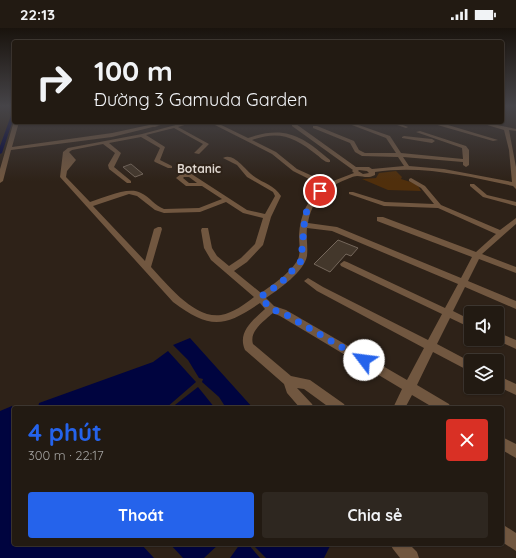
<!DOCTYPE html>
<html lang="vi">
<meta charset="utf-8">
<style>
:root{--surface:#221a12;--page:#2e2720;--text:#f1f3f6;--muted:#a2a19f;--line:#3f3832;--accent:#2563eb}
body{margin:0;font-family:Quicksand,sans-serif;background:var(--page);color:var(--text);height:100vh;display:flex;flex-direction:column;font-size:15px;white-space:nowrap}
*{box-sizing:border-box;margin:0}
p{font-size:13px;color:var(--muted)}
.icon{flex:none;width:22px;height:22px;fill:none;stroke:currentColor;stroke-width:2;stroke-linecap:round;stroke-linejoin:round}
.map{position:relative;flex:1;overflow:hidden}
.panel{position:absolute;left:12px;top:378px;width:492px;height:140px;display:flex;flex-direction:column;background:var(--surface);border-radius:4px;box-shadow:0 1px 3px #0004,0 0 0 1px var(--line)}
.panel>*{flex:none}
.hud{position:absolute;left:12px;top:12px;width:492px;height:84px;border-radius:4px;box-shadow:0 1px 3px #0004,0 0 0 1px var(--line);background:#221a12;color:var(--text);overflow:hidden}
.controls{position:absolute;left:464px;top:278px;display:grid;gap:8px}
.controls a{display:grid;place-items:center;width:40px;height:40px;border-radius:4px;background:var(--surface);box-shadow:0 1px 3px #0004,0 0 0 1px var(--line);font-size:20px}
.pin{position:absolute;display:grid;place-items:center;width:34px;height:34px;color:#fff;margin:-17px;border:2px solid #fff;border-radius:50%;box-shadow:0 1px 4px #0007}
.me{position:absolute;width:44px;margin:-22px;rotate:300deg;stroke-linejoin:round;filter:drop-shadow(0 0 3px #0008)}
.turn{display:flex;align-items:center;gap:14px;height:84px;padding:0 16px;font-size:18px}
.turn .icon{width:52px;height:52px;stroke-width:2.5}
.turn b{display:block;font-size:28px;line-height:34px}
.round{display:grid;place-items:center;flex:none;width:42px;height:42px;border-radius:4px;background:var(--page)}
.overview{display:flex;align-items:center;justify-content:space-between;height:68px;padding:0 16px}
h1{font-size:24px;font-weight:700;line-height:30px;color:var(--accent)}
.primary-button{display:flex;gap:8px;margin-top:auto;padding:8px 16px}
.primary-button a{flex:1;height:46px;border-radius:4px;background:var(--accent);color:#fff;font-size:16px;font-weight:700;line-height:46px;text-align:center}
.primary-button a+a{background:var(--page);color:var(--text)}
.status{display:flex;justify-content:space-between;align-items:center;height:28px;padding:0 20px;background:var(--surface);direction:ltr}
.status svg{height:11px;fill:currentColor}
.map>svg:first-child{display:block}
</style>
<div class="status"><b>22:13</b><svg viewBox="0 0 49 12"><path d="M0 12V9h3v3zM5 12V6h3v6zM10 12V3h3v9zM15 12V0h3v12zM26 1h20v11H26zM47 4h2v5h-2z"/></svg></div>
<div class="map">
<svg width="516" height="530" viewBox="0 0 516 530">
<rect width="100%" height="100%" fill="#2e2218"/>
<polygon fill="#502f0c" points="396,143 402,149 401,151 417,156 421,163 388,162 362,151 376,150 379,145"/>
<g fill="#00043f">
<polygon points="190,310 253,380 226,380 219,369 202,354 203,351 199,350 188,332 173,317"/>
<polygon points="168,323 196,354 166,380 38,380 39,375 153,334"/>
<polygon points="198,359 215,380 171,380"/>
<polygon points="12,378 14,380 14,516 141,516 154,530 0,530 0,383"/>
<polygon points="170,516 219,516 204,530 183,530"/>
<polygon points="240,516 248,516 260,530 230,530"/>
<polygon points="252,516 328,516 330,518 324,530 266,530"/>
</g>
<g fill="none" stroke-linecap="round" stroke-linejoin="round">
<polygon fill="#00043f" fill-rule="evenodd" points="13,82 14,82 14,89 2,125 0,126 0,118"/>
</g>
<g fill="#43372b" stroke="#75675b">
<polygon points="131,136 143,146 135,149 123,139"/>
<polygon points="338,212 358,220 351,228 346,226 330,244 314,236"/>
</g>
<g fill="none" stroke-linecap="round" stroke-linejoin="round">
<g fill="#715740" fill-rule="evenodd">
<polygon points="149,94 154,94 158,98 154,99"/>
<path d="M187,94H194L178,99L209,116L199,126L194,125L203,116L174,100L146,107L165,119L160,132L172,138V140H168L155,134L154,133L160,120L141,109L109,115L121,125L114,139L131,153V155H127L109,141L108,137L115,125L103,116L72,122L69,124L76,132L67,143L66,149L90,174C104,170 128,158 141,165C150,169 155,178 164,181L199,180L222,171L202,158H186L176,150L181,146L190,145L247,182L265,186L275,168L273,164L247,149L237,137L223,130C233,124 245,141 251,146C261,155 274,156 281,168L271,189L263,217L247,234L234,243L261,265C272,257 292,244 298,231C301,224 299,215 299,207C300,187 308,170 323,158L293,143L272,126L209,94H215L248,110C285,97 302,108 330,132V134C325,135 321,130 317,127C295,109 279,102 252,112L276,124L297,141L328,155L354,145L352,143L353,142L292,98V96H296L356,139H369L372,141L404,138L398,129L362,128L355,124L350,115L313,100V98H317L354,113L359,122L365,125H396L386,110L344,94H350L390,108L401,125L463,131L462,120L416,104L420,103L466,118L469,122V137L466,139L463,137V134L403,129L409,138L444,141L512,154L509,122L504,102L477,94H484L516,101V103L509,102L516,139V161L513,158C467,148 422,137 375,144V147C367,151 364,148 357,148C353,148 348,151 345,152C325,160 311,174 308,195L337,199L461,250L472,229L377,193V189H383L476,224L496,206L438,180L384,178L349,166V164H353L385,174L434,176L421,160L409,153V151L411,150L425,158L441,177L500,202L516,190V196L482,226L516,239V245L479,231L468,253L516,273V281L465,259L453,283L471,292V300L450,290L437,316L471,334V344L433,324L417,357L449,376L451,380H434L412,367L405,380H393L402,361L280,288L273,285C264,293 249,303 253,316L291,348L310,352L344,376L346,380H330L304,361L297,360L312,376L314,380H300L287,365L284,356L245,322C237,304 253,292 265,281L260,275C224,300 209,301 173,274L60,149L63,124L68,120L142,106ZM359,142L367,143L369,145L363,146L358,143ZM184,149H189L197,155H189L183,150ZM129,166L137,168L155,182L164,185L200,184L226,174L243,185L263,190L255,216L241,230L229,238L217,228L212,220L208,200H202L201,202L204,220L211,232L254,269C245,276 233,285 221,287C194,291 167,256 151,239L162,201L161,199H158L154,201L145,233L93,178ZM307,200L332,203L458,256L445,280L347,234L344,233L340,236L341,238L442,286L428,312L323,259L308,250L304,253L317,263L424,320L407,352L286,282L274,278L266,270C279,261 304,244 307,228C308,218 306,209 307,200Z"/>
<polygon points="388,94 395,94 408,99 406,100"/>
<polygon points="434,94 438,94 498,112 493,113 434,96"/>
<polygon points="404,108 432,111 435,113 432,115 402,110 402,109"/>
<polygon points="470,156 474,156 487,167 516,174 516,178 483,169 470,158"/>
<polygon points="497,304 516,312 516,321 494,311 497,311"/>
<polygon points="497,347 516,356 516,367 497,358"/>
<polygon points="502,409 516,416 516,430 502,422"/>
<polygon points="502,496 516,505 516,523 502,514"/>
<polygon points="390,516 409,516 417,524 419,530 400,530 393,521"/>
</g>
<polygon fill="#715740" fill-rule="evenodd" points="14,93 19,94 12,119 112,105 163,94 173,94 112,109 11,122 3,153 0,155 0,141"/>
</g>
<linearGradient id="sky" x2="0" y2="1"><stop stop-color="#19130d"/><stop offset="0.51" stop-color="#464448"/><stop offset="1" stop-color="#464448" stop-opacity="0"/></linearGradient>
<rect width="516" height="153" fill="url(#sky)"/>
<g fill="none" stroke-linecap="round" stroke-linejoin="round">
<polyline stroke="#2563eb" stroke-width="7" stroke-dasharray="0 12.6" points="320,163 313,171 305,187 301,233 280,256 260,269 271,281 283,285 364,332"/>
</g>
<g text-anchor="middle" stroke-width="4" stroke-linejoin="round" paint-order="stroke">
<g font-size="12" font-weight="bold" fill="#dfd7d0" stroke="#2e2218">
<text x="199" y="145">Botanic</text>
</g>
</g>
</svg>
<div class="controls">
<a><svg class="icon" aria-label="sound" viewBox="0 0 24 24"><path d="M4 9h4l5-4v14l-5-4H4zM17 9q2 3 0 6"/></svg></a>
<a><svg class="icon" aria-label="layers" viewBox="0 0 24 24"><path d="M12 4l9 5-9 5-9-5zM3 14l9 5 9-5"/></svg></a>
</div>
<div class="pin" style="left:320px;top:163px;background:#d93025"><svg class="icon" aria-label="arrive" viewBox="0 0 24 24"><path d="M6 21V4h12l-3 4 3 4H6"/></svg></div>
<svg class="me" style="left:364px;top:332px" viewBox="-20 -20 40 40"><circle r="19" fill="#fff"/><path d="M0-13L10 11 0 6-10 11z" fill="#2563eb"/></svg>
<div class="hud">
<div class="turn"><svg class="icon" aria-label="right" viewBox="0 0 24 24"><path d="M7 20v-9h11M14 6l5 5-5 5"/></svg><div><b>100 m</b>Đường 3 Gamuda Garden</div></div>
</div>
<section class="panel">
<div class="overview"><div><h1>4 phút</h1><p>300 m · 22:17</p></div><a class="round" style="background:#d93025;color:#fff"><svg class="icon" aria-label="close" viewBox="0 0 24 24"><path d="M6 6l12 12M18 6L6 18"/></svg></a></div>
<div class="primary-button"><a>Thoát</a><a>Chia sẻ</a></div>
</section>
</div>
